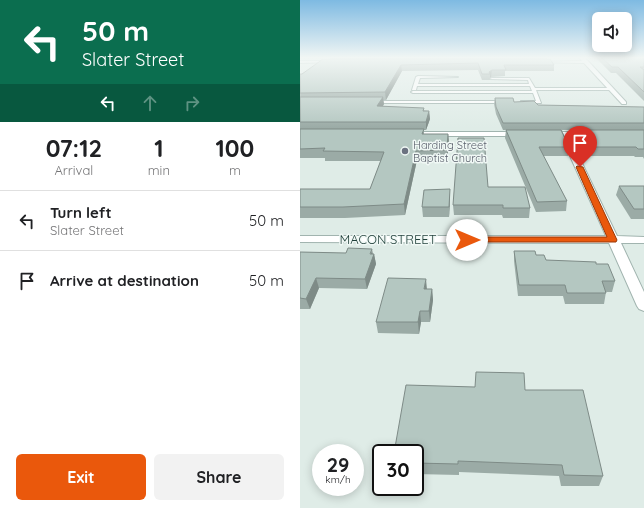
<!DOCTYPE html>
<style>
:root{--surface:#fff;--page:#f2f2f2;--text:#202124;--muted:#757577;--line:#e0e0e0;--accent:#ea580c}
body{margin:0;font-family:Quicksand,sans-serif;background:var(--page);color:var(--text);height:100vh;display:flex;flex-direction:column;font-size:15px;white-space:nowrap}
*{box-sizing:border-box;margin:0}
p{font-size:13px;color:var(--muted)}
.icon{flex:none;width:22px;height:22px;fill:none;stroke:currentColor;stroke-width:2;stroke-linecap:round;stroke-linejoin:round}
.map{position:relative;flex:1;overflow:hidden}
.side{display:flex;flex-direction:column;background:var(--surface);width:300px}
.side>*{flex:none}
.hud{background:#0b6e4f;color:#fff;overflow:hidden}
.controls{position:absolute;left:292px;top:12px;display:grid;gap:8px}
.controls a{display:grid;place-items:center;width:40px;height:40px;border-radius:6px;background:var(--surface);box-shadow:0 2px 10px #0003;font-size:20px}
.speed{position:absolute;left:12px;top:444px;display:flex;gap:8px;font-size:20px;font-weight:700;text-align:center}
.speed>*{display:grid;place-content:center;width:52px;height:52px;border-radius:50%;background:var(--surface);box-shadow:0 2px 10px #0003;line-height:1}
.speed small{font-size:10px;font-weight:400}
.speed .limit{border:2px solid #111;border-radius:6px;background:#fff;color:#111}
.pin{position:absolute;display:grid;place-items:center;width:34px;height:34px;color:#fff;margin:-41px -17px;border-radius:50% 50% 50% 0;rotate:-45deg;box-shadow:0 0 4px #0007}
.pin .icon{rotate:45deg}
.me{position:absolute;width:44px;margin:-22px;rotate:90deg;stroke-linejoin:round;filter:drop-shadow(0 0 3px #0008)}
.turn{display:flex;align-items:center;gap:14px;height:84px;padding:0 16px;font-size:18px}
.turn .icon{width:52px;height:52px;stroke-width:2.5}
.turn b{display:block;font-size:28px;line-height:34px}
.lanes{display:flex;align-items:center;height:38px;padding:0 16px;background:#0003;justify-content:center;gap:20px;direction:ltr}
.lanes .off{opacity:.35}
.eta{display:flex;justify-content:space-evenly;align-items:center;height:68px;text-align:center}
.eta b{font-size:24px;font-weight:800;line-height:28px}
.cta{display:flex;gap:8px;margin-top:auto;padding:8px 16px}
.cta a{flex:1;height:46px;border-radius:6px;background:var(--accent);color:#fff;font-size:16px;font-weight:800;line-height:46px;text-align:center}
.cta a+a{background:var(--page);color:var(--text)}
ul{padding:0;list-style:none}
li{display:flex;align-items:center;gap:12px;height:60px;padding:0 16px;border-top:1px solid var(--line)}
li div{flex:1}
li b{display:block;font-size:15px}
li em{font-style:normal}
main{display:flex;flex:1;min-height:0}
.map>svg:first-child{display:block}
</style>
<main>
<section class="side">
<div class="hud">
<div class="turn"><svg class="icon" aria-label="left" viewBox="0 0 24 24"><path d="M17 20v-9H6M10 6l-5 5 5 5"/></svg><div><b>50 m</b>Slater Street</div></div>
<div class="lanes"><svg class="icon" aria-label="left" viewBox="0 0 24 24"><path d="M17 20v-9H6M10 6l-5 5 5 5"/></svg><svg class="icon off" aria-label="ahead" viewBox="0 0 24 24"><path d="M12 20V5M6 11l6-6 6 6"/></svg><svg class="icon off" aria-label="right" viewBox="0 0 24 24"><path d="M7 20v-9h11M14 6l5 5-5 5"/></svg></div>
</div>
<div class="eta">
<div><b>07:12</b><p>Arrival</p></div>
<div><b>1</b><p>min</p></div>
<div><b>100</b><p>m</p></div>
</div>
<ul>
<li><svg class="icon" aria-label="left" viewBox="0 0 24 24"><path d="M17 20v-9H6M10 6l-5 5 5 5"/></svg><div><b>Turn left</b><p>Slater Street</p></div><em>50 m</em></li>
<li><svg class="icon" aria-label="arrive" viewBox="0 0 24 24"><path d="M6 21V4h12l-3 4 3 4H6"/></svg><div><b>Arrive at destination</b></div><em>50 m</em></li>
</ul>
<div class="cta"><a>Exit</a><a>Share</a></div>
</section>
<div class="map">
<svg width="344" height="508" viewBox="0 0 344 508">
<rect width="100%" height="100%" fill="#dfece7"/>
<g fill="none" stroke-linecap="round" stroke-linejoin="round">
<defs>
<g id="service">
<polygon points="118,76 158,77 120,78 118,84 229,84 228,80 190,79 192,78 229,78 235,88 311,88 313,89 311,90 236,90 241,103 223,103 221,101 236,101 233,93 113,93 111,92 113,91 232,91 230,86 117,86 116,90 112,90 116,77"/>
<polygon points="69,101 207,101 209,102 207,103 71,103"/>
</g>
<g id="minor">
<polygon points="279,57 283,57 288,61 326,102 326,104 322,104 284,63 235,62 282,61"/>
<polygon points="0,61 33,61 35,62 0,63"/>
<polygon points="106,132 221,132 225,134 221,136 106,136"/>
<polygon points="244,132 287,132 291,134 287,136 269,136 317,236 344,237 344,243 321,243 344,292 344,311 339,309 337,306 309,243 0,242 0,236 306,236 261,136 244,136"/>
</g>
</defs>
<use href="#service" stroke="#a1b4af" stroke-width="2"/>
<use href="#minor" stroke="#a1b4af" stroke-width="2"/>
<use href="#service" fill="#fff" fill-rule="evenodd"/>
<use href="#minor" fill="#fff" fill-rule="evenodd"/>
</g>
<g fill="#9baba6">
<polygon points="30,57 247,57 247,59 254,65 254,71 205,71 205,76 191,77 190,78 190,80 182,80 178,70 102,71 86,100 83,100 84,104 83,106 129,111 130,119 126,130 124,130 124,134 148,134 149,143 147,160 117,160 105,215 45,218 0,218 0,189 70,189 81,161 25,161 25,158 0,158 0,74 2,74 30,59"/>
<polygon points="295,57 344,57 344,101 316,73 311,73"/>
<polygon points="195,98 214,102 238,105 344,107 344,159 343,157 335,157 334,156 280,156 271,138 272,130 262,130 269,147 268,156 243,156 267,201 266,211 236,212 205,138 206,130 203,130 196,114 194,104"/>
<polygon points="319,186 344,186 344,219 331,219 316,195"/>
<polygon points="188,187 230,208 229,218 203,218 202,215 154,215 153,205"/>
<polygon points="150,199 149,217 123,217 122,207"/>
<polygon points="214,251 236,255 246,260 296,264 315,281 312,292 306,292 304,304 265,304 263,296 218,296 214,261"/>
<polygon points="0,252 74,254 76,264 67,289 19,288 10,309 0,309"/>
<polygon points="127,289 132,289 133,300 130,322 121,322 119,334 78,333 76,322"/>
<polygon points="225,390 303,476 299,486 261,486 259,476 159,472 159,475 115,474 115,453"/>
</g>
<g fill="#7e8b87">
<polygon points="101,65 102,71 86,100 85,92"/>
<polygon points="192,70 191,77 190,78 190,74 189,72"/>
<polygon points="83,97 84,104 78,114 77,106"/>
<polygon points="129,111 130,119 126,130 126,122"/>
<polygon points="148,134 149,143 147,160 147,150"/>
<polygon points="116,151 117,160 105,215 104,204"/>
<polygon points="150,189 150,199 149,217 149,207"/>
<polygon points="72,249 73,255 74,254 76,264 67,289 65,279"/>
<polygon points="16,278 19,288 10,309 6,299"/>
<polygon points="126,279 127,290 124,289"/>
<polygon points="132,289 133,300 130,322 129,311"/>
<polygon points="120,311 121,322 119,334 118,322"/>
</g>
<g fill="#b4c7c1" stroke="#7e8b87">
<polygon points="301,57 344,57 344,67 340,67 344,70 344,92 318,67 312,67"/>
<polygon points="23,59 250,59 254,65 204,65 206,70 192,70 189,72 190,74 182,74 178,63 101,65 85,92 0,93 0,74 2,74"/>
<polygon points="0,97 83,97 77,106 124,108 123,111 129,111 126,122 0,122"/>
<polygon points="195,98 213,98 214,102 234,101 238,105 344,107 344,123 203,123 196,107"/>
<polygon points="0,129 124,129 122,134 148,134 147,150 116,151 104,204 43,207 0,207 0,189 70,189 84,152 23,151 25,148 0,149"/>
<polygon points="206,130 261,130 269,147 239,147 267,201 237,202"/>
<polygon points="273,130 344,130 344,149 338,149 336,147 282,147"/>
<polygon points="158,138 184,138 188,187 225,187 230,208 203,208 203,205 153,205"/>
<polygon points="319,186 344,186 344,209 334,209"/>
<polygon points="150,189 149,207 122,207 124,190"/>
<polygon points="48,248 72,249 70,254 74,254 65,279 16,278 6,299 0,298 0,252 46,253"/>
<polygon points="214,251 235,251 236,255 244,255 246,260 296,262 296,264 308,264 315,281 302,281 306,293 267,293 265,285 219,285"/>
<polygon points="88,278 126,279 124,289 132,289 129,311 120,311 118,322 76,322"/>
<polygon points="176,372 224,373 225,390 283,390 303,476 264,475 262,465 158,461 158,464 115,463 115,453 94,453 106,385 175,387"/>
</g>
<linearGradient id="sky" x2="0" y2="1"><stop stop-color="#7ebae2"/><stop offset="0.45" stop-color="#f1f6f4"/><stop offset="1" stop-color="#f1f6f4" stop-opacity="0"/></linearGradient>
<rect width="344" height="128" fill="url(#sky)"/>
<polygon fill="#ea580c" stroke="#983908" points="277,166 283,167 317,240 316,242 167,242 163,240 167,237 307,237 276,167"/>
<circle fill="#6b7280" stroke="#f0f8f5" stroke-width="1.5" cx="105" cy="151" r="4"/>
<g text-anchor="middle" stroke-width="3" stroke-linejoin="round" paint-order="stroke">
<g font-size="11" fill="#5b616d" stroke="#f0f8f5" text-anchor="start">
<text x="113" y="149">Harding Street<tspan x="113" dy="13">Baptist Church</tspan></text>
</g>
<g font-size="13" fill="#1e3e38" stroke="#f0f8f5">
<text x="88" y="244">MACON STREET</text>
</g>
</g>
</svg>
<div class="controls">
<a><svg class="icon" aria-label="sound" viewBox="0 0 24 24"><path d="M4 9h4l5-4v14l-5-4H4zM17 9q2 3 0 6"/></svg></a>
</div>
<div class="speed"><div>29<small>km/h</small></div><div class="limit">30</div></div>
<div class="pin" style="left:280px;top:167px;background:#d93025"><svg class="icon" aria-label="arrive" viewBox="0 0 24 24"><path d="M6 21V4h12l-3 4 3 4H6"/></svg></div>
<svg class="me" style="left:167px;top:240px" viewBox="-20 -20 40 40"><circle r="19" fill="#fff"/><path d="M0-13L10 11 0 6-10 11z" fill="#ea580c"/></svg>
</div>
</main>
